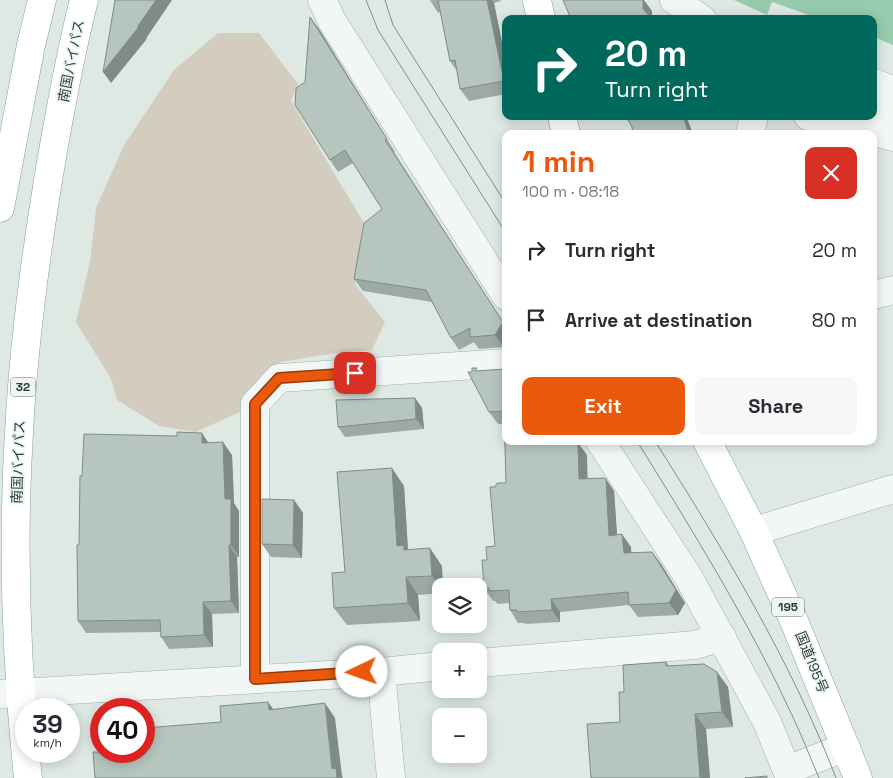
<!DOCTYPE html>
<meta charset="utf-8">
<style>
:root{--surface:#fff;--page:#f7f7f7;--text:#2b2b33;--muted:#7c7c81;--accent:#ea580c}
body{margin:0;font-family:"Space Grotesk","Noto Sans JP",sans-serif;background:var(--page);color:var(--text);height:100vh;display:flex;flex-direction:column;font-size:19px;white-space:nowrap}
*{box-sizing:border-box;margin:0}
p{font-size:16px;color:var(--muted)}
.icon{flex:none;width:28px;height:28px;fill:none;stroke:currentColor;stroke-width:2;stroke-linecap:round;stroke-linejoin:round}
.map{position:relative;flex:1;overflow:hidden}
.sheet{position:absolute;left:502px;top:130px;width:375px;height:315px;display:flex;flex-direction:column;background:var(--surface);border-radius:10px;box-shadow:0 2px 12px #0003}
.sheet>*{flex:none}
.guide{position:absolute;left:502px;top:15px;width:375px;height:105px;border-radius:10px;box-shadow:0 2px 12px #0003;background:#00695c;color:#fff;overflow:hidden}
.tools{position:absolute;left:432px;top:578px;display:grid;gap:10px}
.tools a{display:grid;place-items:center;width:55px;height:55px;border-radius:10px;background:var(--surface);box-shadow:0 2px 12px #0003;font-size:25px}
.speed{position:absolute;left:15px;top:698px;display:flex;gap:10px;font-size:25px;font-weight:700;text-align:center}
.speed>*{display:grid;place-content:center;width:65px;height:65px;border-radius:50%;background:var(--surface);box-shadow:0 2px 12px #0003;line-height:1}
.speed small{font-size:12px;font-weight:400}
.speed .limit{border:8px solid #d22;background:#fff;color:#111}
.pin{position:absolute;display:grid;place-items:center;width:42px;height:42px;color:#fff;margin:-21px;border-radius:10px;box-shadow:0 2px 8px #0006}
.me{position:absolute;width:55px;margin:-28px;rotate:267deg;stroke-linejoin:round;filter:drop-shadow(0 0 4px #0008)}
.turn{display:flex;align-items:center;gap:18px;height:105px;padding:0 20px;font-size:22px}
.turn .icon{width:65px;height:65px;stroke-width:2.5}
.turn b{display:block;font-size:35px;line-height:42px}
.round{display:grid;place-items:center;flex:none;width:52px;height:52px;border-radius:10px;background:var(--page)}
.summary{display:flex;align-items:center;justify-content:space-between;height:85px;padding:0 20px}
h1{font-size:30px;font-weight:700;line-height:38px;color:var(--accent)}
.cta{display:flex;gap:10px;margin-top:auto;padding:10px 20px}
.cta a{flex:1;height:58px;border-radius:10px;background:var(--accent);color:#fff;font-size:20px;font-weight:700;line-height:58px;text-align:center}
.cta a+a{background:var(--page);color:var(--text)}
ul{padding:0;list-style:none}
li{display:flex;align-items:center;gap:15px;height:70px;padding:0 20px}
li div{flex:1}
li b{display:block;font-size:19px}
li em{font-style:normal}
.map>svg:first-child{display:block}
</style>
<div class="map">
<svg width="893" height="778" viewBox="0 0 893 778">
<rect width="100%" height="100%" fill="#dfe9e4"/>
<polygon fill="#d3cdc0" points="218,33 259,33 298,84 291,101 364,223 355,284 385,322 372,350 336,353 281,362 260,379 242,411 196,432 159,426 117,400 111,379 76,322 90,261 96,208 124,145 174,70"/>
<polygon fill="#98cbae" points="734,0 893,0 893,45 874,37 874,19 820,19 772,2 767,15"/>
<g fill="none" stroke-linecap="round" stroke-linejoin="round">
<defs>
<g id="minor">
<polyline points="322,0 332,21 506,296"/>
<polyline points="674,0 702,19"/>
<polyline points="874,83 893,90"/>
<polyline points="874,105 893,113"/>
<polyline points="808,116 893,137"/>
<polyline points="750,134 754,116"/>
<polyline points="874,295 893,290"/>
<polyline points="600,441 689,578 767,722 790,778"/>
<polyline points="754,532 774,525 893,489"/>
<polyline points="479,663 695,645 722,637"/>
<polyline points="381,672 391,778"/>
<polyline points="255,679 255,404 279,378 506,363"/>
<polyline points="0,694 381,672 441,666"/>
<polyline points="787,770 846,747"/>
</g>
<g id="highway">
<polyline points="537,0 541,19"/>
<polyline points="562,116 566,134"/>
<polyline points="0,208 31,45 42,0"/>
<polyline points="707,441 754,532 794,621 858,778"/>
<path d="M28,778C16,663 12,547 19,432C24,337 37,244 53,151C62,100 71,50 84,0"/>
</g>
</defs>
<use href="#minor" stroke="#a0b0a8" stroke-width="29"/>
<use href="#highway" stroke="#86a094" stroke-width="29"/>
<use href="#minor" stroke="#f2f7f5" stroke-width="28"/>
<use href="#highway" stroke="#fff" stroke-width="28"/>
<g stroke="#789387" stroke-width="1">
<polyline points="366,0 378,30 506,233"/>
<polyline points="385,0 393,25 506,204"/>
<path d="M637,441C692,530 748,620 792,715C802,736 810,757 819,778"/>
<path d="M655,441C723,549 790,659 836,778"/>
</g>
</g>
<g fill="#9daaa4">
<polygon points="430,0 500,0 501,1 494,3 506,63 506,94 469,101 460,89 457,71 450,61 440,12 438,13"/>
<polygon points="310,17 319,29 395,152 394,152 506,327 506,343 504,347 479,349 474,342 459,350 451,338 432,302 363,291 354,279 382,209 353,163 338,172 330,160"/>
<polygon points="506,369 506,441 566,441 566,443 578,443 587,455 587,479 605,478 614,491 617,535 631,547 631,552 652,552 661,564 685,603 678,615 638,617 629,605 560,612 560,622 525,624 524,623 518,623 510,610 509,603 498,604 495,601 493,601 484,588 487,560 495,546 495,487 506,483 504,424 498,424 489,412 480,371"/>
<polygon points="415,398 422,408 424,429 345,437 338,427"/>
<polygon points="209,443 232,455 234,503 239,511 239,557 237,557 239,613 212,614 213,647 169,649 161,637 161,632 86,633 78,621 79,545"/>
<polygon points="404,486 408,550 442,566 441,593 418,595 420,621 347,625 334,608 345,572"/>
<polygon points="294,500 303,513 302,558 271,557 262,544"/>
<polygon points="666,662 669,666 717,672 728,687 733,727 706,729 710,778 591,778 620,722 624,692"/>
</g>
<g fill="#7f8b86">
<polygon points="156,0 172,0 147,37 146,40 111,83 103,72"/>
<polygon points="487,0 492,0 494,3 506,63 506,84 504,81"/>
<polygon points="643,0 644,0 652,11 652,19 643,9"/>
<polygon points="310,17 319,29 395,152 387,139"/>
<polygon points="683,116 686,116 687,118 693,134 689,134"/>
<polygon points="385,140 506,327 506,343 504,347 495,335"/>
<polygon points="415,398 422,408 424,429 416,419"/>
<polygon points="202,433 210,445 202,443"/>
<polygon points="558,441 566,441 566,456 558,444"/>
<polygon points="223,442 232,455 234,503 239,511 239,557 231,545 225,499"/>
<polygon points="578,443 587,455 588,492 579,479"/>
<polygon points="392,468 404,486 408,551 416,563 397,546"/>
<polygon points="606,479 614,491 618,548 609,536"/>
<polygon points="294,500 303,513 302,558 293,545"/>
<polygon points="622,534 631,547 632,565 624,553"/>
<polygon points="229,545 237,557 239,613 231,601"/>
<polygon points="430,548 442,566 443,586 441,586 441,589 432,576"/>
<polygon points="652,552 661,564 685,603 678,615 669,603"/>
<polygon points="406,577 418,595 420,621 408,603"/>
<polygon points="551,599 560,612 560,622 552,610"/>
<polygon points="203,602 212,614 213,647 204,635"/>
<polygon points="717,672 728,687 733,727 722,712"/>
<polygon points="268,702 279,717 269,710"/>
<polygon points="325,703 335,718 342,776 343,778 337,778 332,769"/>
<polygon points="695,714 706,729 710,778 700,778"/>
</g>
<g fill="#b6c6bf" stroke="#7f8b86">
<polygon points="115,0 156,0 138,26 138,28 103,72"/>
<polygon points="438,0 487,0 504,81 460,89 455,60 450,61"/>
<polygon points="563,0 643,0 643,9 652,19 571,19"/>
<polygon points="310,17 387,139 385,140 503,322 495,335 470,337 470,328 451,338 426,290 354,279 364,223 382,209 345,150 330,160 295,105 296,88 305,82"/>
<polygon points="626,116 683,116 689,134 625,134 633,129"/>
<polygon points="472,368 477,368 475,371 506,369 506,441 558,441 558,444 578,443 579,479 605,478 606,479 609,536 622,534 624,553 652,552 676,590 669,603 629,605 628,592 551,599 552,610 517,612 517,610 510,610 509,590 489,591 489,588 484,588 482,560 487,560 486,547 495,546 490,487 495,487 497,483 506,483 504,411 489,412 468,372 472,372"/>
<polygon points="415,398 416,419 338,427 336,400"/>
<polygon points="177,432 202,433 202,443 223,442 225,499 231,499 231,545 229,545 231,601 203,602 204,635 161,637 160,620 78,621 77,545 79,545 80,476 82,476 84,434 177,436"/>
<polygon points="392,468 397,546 404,545 404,550 430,548 432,576 406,577 408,603 334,608 332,573 345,572 337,472"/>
<polygon points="262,499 294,500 293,545 262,544"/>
<polygon points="666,662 666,666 704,664 717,672 722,712 695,714 700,778 591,778 587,724 620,722 619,692 624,692 623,665"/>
<polygon points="268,702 269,710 325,703 332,769 336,768 337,778 95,778 93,752 101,752 99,732 101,732 101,751 144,751 144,728 221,722 220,706"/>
<polygon points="767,776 767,778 745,778"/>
</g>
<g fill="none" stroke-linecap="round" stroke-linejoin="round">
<defs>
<polyline id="route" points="355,373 279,378 255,404 255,679 362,672"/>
</defs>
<use href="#route" stroke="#983908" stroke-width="12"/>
<use href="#route" stroke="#ea580c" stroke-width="9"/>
</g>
<g text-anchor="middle" stroke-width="4" stroke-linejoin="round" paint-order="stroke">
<g fill="#eff6f2" stroke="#63776e" stroke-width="1">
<rect x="10.5" y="377.5" width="25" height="19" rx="4"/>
<rect x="772" y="597.5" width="32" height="19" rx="4"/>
</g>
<g font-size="12" font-weight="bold" fill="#274135">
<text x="23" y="391">32</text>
<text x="788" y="611">195</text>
</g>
<g font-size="14" fill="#274135" stroke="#eff6f2">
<text transform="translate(71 61) rotate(-79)" y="5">南国バイパス</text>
<text transform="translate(18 462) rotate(-88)" y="5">南国バイパス</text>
<text transform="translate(812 662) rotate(68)" y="5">国道195号</text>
</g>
</g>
</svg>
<div class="tools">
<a><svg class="icon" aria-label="layers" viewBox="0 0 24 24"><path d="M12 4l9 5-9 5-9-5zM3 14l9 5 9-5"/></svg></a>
<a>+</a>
<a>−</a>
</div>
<div class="speed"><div>39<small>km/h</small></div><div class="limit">40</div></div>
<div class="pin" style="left:355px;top:373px;background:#d93025"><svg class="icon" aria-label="arrive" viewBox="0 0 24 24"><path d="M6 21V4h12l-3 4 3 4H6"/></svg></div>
<svg class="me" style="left:362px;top:672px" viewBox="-20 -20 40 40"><circle r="19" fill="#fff"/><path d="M0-13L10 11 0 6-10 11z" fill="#ea580c"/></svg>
<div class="guide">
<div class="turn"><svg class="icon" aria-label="right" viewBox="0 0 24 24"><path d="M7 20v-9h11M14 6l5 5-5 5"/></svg><div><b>20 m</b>Turn right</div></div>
</div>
<section class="sheet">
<div class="summary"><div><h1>1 min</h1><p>100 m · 08:18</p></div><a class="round" style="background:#d93025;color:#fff"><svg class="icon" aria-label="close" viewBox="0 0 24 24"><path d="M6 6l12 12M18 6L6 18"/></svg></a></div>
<ul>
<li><svg class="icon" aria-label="right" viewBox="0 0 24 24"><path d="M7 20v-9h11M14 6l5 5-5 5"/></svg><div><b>Turn right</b></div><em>20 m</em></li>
<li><svg class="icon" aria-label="arrive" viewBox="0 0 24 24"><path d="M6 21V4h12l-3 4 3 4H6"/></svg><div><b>Arrive at destination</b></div><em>80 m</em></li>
</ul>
<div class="cta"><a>Exit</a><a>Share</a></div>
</section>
</div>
